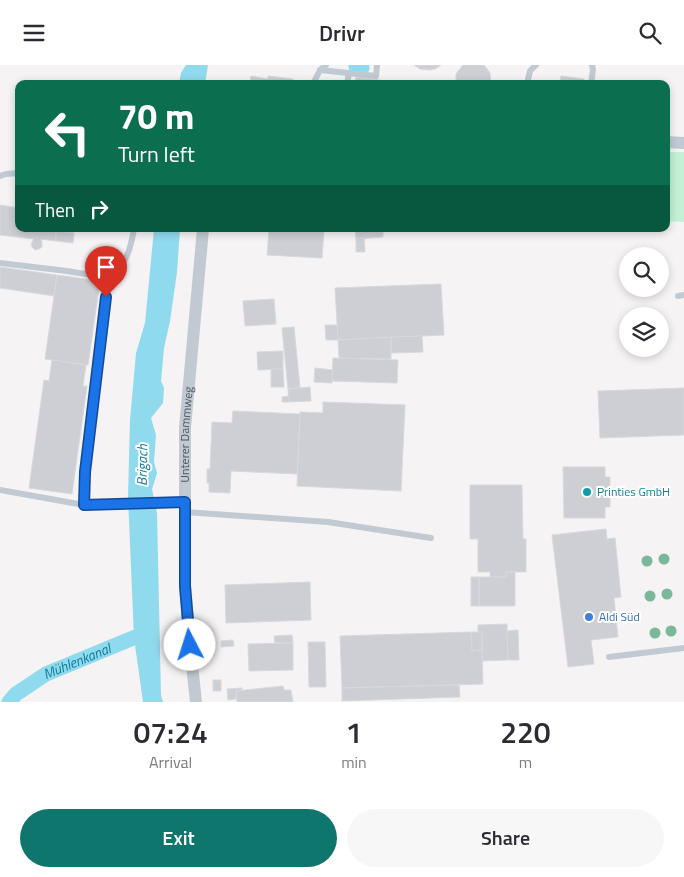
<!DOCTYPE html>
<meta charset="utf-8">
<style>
:root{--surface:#fff;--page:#f7f7f7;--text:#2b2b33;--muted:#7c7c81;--accent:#0f766e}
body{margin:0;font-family:"Titillium Web",sans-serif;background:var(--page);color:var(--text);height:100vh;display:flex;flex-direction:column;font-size:19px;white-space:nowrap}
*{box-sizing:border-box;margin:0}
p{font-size:16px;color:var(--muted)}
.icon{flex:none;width:28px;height:28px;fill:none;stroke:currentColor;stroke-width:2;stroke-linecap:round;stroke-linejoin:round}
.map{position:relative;height:637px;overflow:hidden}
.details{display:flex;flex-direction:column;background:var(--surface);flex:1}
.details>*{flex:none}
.top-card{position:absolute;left:15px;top:15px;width:655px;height:152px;border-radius:10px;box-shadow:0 2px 8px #0003;background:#0b6e4f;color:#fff;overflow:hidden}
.fabs{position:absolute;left:619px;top:182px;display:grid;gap:10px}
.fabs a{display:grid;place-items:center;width:50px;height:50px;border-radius:50%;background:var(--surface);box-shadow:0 2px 8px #0003;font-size:25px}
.pin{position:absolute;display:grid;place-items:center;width:42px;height:42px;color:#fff;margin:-51px -21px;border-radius:50% 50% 50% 0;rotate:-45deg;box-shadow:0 0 5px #0007}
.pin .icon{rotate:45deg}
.me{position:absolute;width:55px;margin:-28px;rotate:355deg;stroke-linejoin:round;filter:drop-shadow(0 0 4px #0008)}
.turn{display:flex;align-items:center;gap:18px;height:105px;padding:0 20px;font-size:22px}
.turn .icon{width:65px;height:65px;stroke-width:2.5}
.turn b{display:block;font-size:35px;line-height:42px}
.then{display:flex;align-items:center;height:48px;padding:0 20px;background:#0003;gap:10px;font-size:19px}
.eta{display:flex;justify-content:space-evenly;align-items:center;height:85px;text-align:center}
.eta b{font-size:30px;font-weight:600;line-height:35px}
.button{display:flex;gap:10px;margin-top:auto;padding:10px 20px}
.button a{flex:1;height:58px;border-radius:30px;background:var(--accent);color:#fff;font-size:20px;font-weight:600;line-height:58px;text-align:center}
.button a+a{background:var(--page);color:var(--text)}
header{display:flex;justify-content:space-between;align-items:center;height:65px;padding:0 20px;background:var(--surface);font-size:22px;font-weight:600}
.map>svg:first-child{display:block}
</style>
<header><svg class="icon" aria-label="menu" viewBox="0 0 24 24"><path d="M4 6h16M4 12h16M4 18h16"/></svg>Drivr<svg class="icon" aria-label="search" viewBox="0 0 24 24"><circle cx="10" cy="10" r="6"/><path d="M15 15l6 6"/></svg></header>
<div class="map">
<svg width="684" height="637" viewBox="0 0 684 637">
<rect width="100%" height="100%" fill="#f5f3f3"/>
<polygon fill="#c3f1d5" points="666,87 684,87 684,157 666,156"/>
<g fill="#90daee">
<polygon points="186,0 208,0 205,19 179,19 181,8"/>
<polygon points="154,164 180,164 177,207 170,256 164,283 161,316 164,323 163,338 151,353 156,370 154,397 157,408 154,418 152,424 157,448 161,630 163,637 143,637 134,573 128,432 130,355 136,288 145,258"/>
</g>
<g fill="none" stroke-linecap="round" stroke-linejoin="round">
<g stroke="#90daee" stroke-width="15">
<polyline points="356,0 356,2 362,3"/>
<path id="s1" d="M9,637L16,629L46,609L150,566"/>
</g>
</g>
<g fill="#cdcfd5" stroke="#d7d9de">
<polygon points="414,0 441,0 435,4 430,5 420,4"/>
<polygon points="463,0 484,0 490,8 491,19 456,19 456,9"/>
<polygon points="251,11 268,14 268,11 293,14 293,19 250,19"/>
<polygon points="561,11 584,14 584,19 560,19"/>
<polygon points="356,12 380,15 380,19 355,19"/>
<polygon points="0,140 19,143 19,164 56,164 56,176 41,174 42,178 42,182 39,184 35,185 32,182 31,179 34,174 0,170"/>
<polygon points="269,164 304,166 304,164 311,164 311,166 324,167 322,193 267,190"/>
<polygon points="355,164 383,164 383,172 356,174"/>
<polygon points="56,166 74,168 73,178 56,176"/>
<polygon points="364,173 365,187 356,187 356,174"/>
<polygon points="0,202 57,210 54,231 0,223"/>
<polygon points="57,210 100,216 88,300 45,294"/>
<polygon points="441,219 444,270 338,275 335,223"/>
<polygon points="274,234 276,259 245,261 243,236"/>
<polygon points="325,260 337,260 338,275 326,275"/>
<polygon points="294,262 300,323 288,324 282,263"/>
<polygon points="422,271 423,287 391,288 391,272"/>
<polygon points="391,272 391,294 339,293 338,275"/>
<polygon points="283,286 283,304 258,305 257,287"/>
<polygon points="333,293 398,295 397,318 332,316"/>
<polygon points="52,295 86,300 83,321 87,321 72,429 29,423 44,315 49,316"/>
<polygon points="315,303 333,305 332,318 314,317"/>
<polygon points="271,304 283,304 284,322 271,322"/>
<polygon points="310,322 311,336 289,337 288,324"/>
<polygon points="684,323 684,370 600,373 598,326"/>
<polygon points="289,331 289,337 282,337 282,332"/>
<polygon points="323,337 405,340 401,426 297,421 300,347 323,348"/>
<polygon points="233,346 300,349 297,409 231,406 230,428 209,427 209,418 207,418 207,404 210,404 212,357 232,358"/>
<polygon points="563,402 605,402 605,412 610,412 610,442 605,442 605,453 564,453"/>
<polygon points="470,420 522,420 523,474 526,474 526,507 506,507 506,512 490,512 490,507 478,507 478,474 470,474"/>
<polygon points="606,464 607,474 615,473 621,532 614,533 618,572 591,575 594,599 568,602 552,470"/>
<polygon points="506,507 515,507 515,541 479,541 479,512 506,512"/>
<rect x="471" y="512" width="8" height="29"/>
<polygon points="310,517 311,555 226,558 225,520"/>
<polygon points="507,559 508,595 482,596 482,567 478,567 478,560"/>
<polygon points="518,565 519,595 508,595 507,566"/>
<polygon points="471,567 482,567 482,585 472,586"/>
<polygon points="471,567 472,586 482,585 483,619 342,623 340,571"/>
<polygon points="292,570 293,578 275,578 274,571"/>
<polygon points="233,575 234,581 221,582 221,576"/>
<polygon points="308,577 325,577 326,622 309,622"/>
<polygon points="293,578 293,605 249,606 248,579"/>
<rect x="213" y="615" width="8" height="11"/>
<polygon points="459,620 460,632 342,636 342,623"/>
<polygon points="283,621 284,625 291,625 293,637 237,637 236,626"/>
<polygon points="242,623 242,625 236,626 236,634 228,635 227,624"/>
</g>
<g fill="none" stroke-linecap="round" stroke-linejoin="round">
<g stroke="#c1cad2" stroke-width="6">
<polyline points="320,5 376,11 377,0"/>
<polyline points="313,19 320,5 326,0"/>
<polyline points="347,19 349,8"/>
<polyline points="527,19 530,6 536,0"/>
<polyline points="591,19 593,5 592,0"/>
<polyline points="0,111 6,109 19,108"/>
<polyline points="0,198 67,206 109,213"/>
<polyline points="678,231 684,230"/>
<polyline points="0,425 84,440 185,437"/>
<path d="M84,440L85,407L109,213C127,197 130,187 134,164"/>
<polyline points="185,447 328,457 431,473"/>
<polyline points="609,592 684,583"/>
</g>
<g stroke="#c1cad2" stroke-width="12">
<polyline points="666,77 684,78"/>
<path id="s2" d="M196,637L192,600L185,521V363L203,164"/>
</g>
</g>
<g fill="#7bb799">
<circle cx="664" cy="494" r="5.5"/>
<circle cx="647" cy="496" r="5.5"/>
<circle cx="667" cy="529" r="5.5"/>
<circle cx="650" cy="531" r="5.5"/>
<circle cx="671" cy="566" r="5.5"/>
<circle cx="655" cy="568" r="5.5"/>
</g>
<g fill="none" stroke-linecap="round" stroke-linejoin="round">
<defs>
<polyline id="route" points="106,232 85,407 84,440 185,437 185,521 190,580"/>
</defs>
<use href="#route" stroke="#114b97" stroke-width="12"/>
<use href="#route" stroke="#1a73e8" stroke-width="9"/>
</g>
<circle fill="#0f9aa8" stroke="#fff" stroke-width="2" cx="587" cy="427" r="5"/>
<circle fill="#3f7fe0" stroke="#fff" stroke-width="2" cx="589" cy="552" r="5"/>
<g text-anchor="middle" stroke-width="4" stroke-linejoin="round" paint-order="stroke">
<g font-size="12" fill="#4a5661" stroke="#fff">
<text dy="4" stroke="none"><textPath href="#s2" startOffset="268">Unterer Dammweg</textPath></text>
</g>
<g font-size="12" fill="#0d838f" stroke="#fff" text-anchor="start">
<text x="597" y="431">Printies GmbH</text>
</g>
<g font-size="12" fill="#366cbe" stroke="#fff" text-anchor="start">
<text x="599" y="556">Aldi Süd</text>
</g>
<g font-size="14" font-style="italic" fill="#0c7c9b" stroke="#fff">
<text transform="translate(142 400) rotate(-89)" y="5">Brigach</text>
<text dy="5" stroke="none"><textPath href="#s1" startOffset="80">Mühlenkanal</textPath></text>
</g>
</g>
</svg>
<div class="fabs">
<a><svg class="icon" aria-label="search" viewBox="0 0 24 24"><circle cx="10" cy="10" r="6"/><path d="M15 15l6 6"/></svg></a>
<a><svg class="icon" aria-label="layers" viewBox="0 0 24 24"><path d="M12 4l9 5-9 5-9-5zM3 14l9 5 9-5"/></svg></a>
</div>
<div class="pin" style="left:106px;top:232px;background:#d93025"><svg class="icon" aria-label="arrive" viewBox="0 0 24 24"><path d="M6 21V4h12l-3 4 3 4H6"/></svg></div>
<svg class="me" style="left:190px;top:580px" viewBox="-20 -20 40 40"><circle r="19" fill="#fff"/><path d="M0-13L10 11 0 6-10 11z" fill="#1a73e8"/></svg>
<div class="top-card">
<div class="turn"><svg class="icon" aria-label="left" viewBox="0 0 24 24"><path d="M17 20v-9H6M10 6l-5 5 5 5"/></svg><div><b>70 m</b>Turn left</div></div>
<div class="then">Then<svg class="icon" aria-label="right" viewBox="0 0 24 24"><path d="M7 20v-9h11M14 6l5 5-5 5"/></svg></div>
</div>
</div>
<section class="details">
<div class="eta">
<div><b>07:24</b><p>Arrival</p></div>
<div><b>1</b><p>min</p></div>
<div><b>220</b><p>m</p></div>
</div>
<div class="button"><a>Exit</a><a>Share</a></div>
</section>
